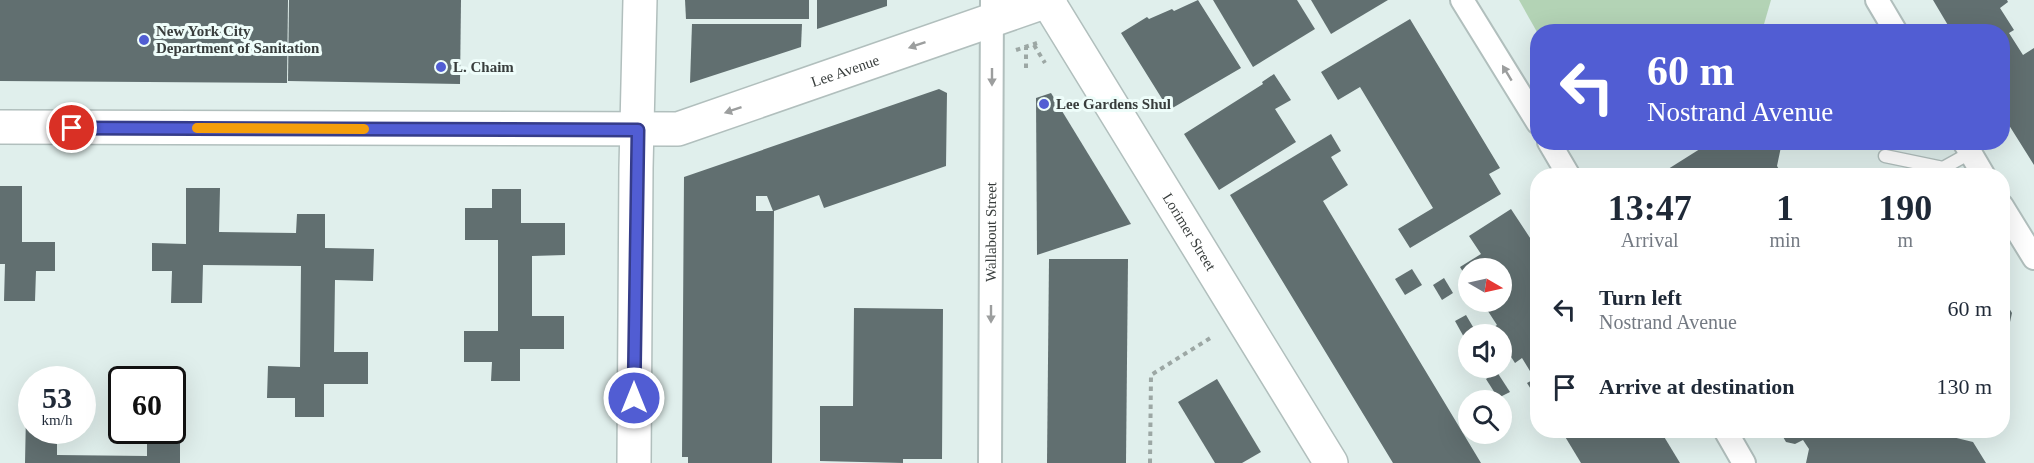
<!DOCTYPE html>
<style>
:root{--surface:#fff;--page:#f2f2f3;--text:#1f2937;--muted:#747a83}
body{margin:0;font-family:Georgia,serif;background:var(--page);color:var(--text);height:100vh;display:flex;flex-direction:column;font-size:22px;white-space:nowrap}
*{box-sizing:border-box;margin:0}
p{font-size:20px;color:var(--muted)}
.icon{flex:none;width:33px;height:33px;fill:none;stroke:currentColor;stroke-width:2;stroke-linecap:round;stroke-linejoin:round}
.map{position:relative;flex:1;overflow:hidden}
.details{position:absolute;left:1530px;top:168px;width:480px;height:270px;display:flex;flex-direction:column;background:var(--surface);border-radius:24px;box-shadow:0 6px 24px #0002}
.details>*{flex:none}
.top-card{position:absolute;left:1530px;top:24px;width:480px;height:126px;border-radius:24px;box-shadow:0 6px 24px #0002;background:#515dd3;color:#fff;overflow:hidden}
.needle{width:39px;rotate:99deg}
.controls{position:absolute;left:1458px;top:258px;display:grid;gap:12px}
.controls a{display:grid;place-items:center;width:54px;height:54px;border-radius:50%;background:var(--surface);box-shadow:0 6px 24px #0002;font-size:30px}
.speed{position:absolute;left:18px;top:366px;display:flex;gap:12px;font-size:30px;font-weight:700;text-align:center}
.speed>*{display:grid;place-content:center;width:78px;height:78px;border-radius:50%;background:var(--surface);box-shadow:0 6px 24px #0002;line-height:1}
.speed small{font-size:15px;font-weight:400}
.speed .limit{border:3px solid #111;border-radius:9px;background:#fff;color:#111}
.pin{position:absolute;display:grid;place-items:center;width:51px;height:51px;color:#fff;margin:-26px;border:3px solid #fff;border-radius:50%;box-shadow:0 2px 6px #0007}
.me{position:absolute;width:66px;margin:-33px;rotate:0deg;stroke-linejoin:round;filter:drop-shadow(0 0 4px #0008)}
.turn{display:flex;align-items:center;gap:21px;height:126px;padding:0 18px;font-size:27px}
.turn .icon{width:78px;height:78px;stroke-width:2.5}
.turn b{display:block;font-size:42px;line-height:51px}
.eta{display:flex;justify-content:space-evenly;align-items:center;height:102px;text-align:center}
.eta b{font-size:36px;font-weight:700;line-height:42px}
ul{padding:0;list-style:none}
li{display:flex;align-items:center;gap:18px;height:78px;padding:0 18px}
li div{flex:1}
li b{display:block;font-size:22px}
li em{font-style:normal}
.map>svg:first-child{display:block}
</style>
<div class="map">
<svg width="2034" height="463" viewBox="0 0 2034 463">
<rect width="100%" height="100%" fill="#e0efec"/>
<polygon fill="#b3d3b5" points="1519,0 1771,0 1762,31 1537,32"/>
<g fill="#616f70" fill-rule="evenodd">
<polygon points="0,0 288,0 287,83 0,81"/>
<polygon points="289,0 461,0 460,84 288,81"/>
<polygon points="685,0 809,0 809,19 686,19"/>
<polygon points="817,0 887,0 887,6 817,29"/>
<polygon points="1198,0 1241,68 1169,110 1121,33 1147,17 1149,19 1172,9 1174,11"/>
<polygon points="1213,0 1297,0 1315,29 1253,67"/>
<polygon points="1311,0 1388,0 1331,34"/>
<polygon points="1933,0 2007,0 2008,2 2000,8 2014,30 2009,33 2023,55 2034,48 2034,165 2002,114 2002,32 1952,32"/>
<polygon points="1410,19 1500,168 1489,174 1501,194 1410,248 1398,229 1433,208 1360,87 1338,100 1321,72"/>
<polygon points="692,24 802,24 801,47 690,83"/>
<polygon points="1274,74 1291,100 1275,109 1296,142 1219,190 1184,134 1263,84 1262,82"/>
<path d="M939,89L947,93L946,166L824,208L819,195L774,211L772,463H688V457H682L684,177ZM756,196H767L773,211H756Z"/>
<polygon points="1051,93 1131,224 1037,255 1036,98"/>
<polygon points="1331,134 1341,151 1331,157 1348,185 1323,201 1481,463 1393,463 1230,195"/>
<polygon points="1711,142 1782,142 1777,166 1783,176 1657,176"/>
<polygon points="0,186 22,186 22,242 55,242 55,271 36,271 35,301 4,301 5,264 0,264"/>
<polygon points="186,188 220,188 219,232 296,233 297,214 325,214 325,248 374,249 373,281 335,280 334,352 368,352 368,384 324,384 324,417 295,417 295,398 267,398 268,366 300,367 301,266 203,265 202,303 171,303 172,271 152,271 152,243 186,244"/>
<polygon points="492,189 521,189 521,223 565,223 565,255 532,256 532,316 564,316 564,349 520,349 520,381 491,381 492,362 464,362 464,331 498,331 498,240 465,240 465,208 492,208"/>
<polygon points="1511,209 1538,250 1538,373 1533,376 1522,358 1515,363 1504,346 1502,347 1502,334 1483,334 1497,325 1482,302 1502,302 1502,268 1468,268 1468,280 1460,267 1481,254 1469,236"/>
<polygon points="1049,259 1128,259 1126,463 1047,463"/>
<polygon points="1412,269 1422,285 1405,295 1395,279"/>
<polygon points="1444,278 1453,293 1442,300 1433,285"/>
<polygon points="2002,297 2012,313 2010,322 2002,327"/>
<polygon points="854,308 943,309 942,459 903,459 903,463 820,461 820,406 853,406"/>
<polygon points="1466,315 1476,332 1468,334 1465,339 1455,321"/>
<polygon points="1497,372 1510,392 1498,398 1486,379"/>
<polygon points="1538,377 1538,400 1527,383"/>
<polygon points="1217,379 1261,452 1242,463 1215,463 1178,402"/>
<polygon points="26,414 32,414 32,430 57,430 57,455 147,456 147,430 172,430 172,415 180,415 180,463 25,463"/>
<polygon points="1561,430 1660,430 1680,463 1581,463"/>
<polygon points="1779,430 1938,430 1940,434 1973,442 1986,463 1806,463 1809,449 1803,440 1795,444 1786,442"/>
</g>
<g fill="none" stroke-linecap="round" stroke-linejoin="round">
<defs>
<polyline id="service" points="1885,156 1943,168 1970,153"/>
<g id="minor">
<polyline points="1462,0 1538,123"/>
<polyline points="1877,0 1896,32"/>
<polyline points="1549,142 1569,176"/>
<polyline points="1964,142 1984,176"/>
<polyline points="2002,206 2034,258"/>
<polyline points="1725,430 1744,463"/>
<path id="s1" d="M990,463L992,0"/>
</g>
<g id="secondary">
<path id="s2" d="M1047,0L1331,463"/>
<path id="s3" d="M0,127L678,129L1050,0"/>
</g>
<polyline id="primary" points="634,463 636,168 640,0"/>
</defs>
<use href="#service" stroke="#b1bfbd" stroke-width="15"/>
<use href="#minor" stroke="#b1bfbd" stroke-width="26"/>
<use href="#secondary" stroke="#b1bfbd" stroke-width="36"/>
<use href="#primary" stroke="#b1bfbd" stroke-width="36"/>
<g stroke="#9ca7a4" stroke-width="4" stroke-dasharray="4.5 4.5" stroke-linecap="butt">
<polyline points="1034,45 1045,63"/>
<polyline points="1016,50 1037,43"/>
<polyline points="1026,68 1026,47"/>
<polyline points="1150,463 1151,375 1212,337"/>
</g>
<use href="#service" stroke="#fff" stroke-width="12"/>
<use href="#minor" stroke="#fff" stroke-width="22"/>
<use href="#secondary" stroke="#fff" stroke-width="33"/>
<use href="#primary" stroke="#fff" stroke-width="33"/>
</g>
<defs><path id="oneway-solid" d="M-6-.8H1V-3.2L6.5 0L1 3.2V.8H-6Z" transform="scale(1.5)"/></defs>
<g fill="#9c9e9e">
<use href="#oneway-solid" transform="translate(917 45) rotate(161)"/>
<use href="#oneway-solid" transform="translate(1507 73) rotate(-121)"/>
<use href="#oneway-solid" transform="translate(992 77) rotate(90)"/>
<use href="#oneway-solid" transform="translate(733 110) rotate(161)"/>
<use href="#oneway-solid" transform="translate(991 314) rotate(90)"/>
</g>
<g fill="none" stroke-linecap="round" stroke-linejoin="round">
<defs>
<polyline id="route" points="72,128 638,130 634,398"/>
</defs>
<use href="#route" stroke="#353c89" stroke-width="15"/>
<use href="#route" stroke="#515dd3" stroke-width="10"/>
<polyline stroke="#f59e0b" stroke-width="10" points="197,128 364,129"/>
</g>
<g fill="#515dd3" stroke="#eefdfa" stroke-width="2">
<circle cx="144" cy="40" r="6"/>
<circle cx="441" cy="67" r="6"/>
<circle cx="1044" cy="104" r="6"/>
</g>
<g text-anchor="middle" stroke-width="6" stroke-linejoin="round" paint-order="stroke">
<g font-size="15" font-weight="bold" fill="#383d3c" stroke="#eefdfa" text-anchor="start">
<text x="156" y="36">New York City<tspan x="156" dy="17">Department of Sanitation</tspan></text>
<text x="453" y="72">L. Chaim</text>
<text x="1056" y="109">Lee Gardens Shul</text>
</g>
<g font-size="15" fill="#383d3c" stroke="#eefdfa">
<text dy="5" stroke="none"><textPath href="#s3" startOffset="855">Lee Avenue</textPath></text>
<text dy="5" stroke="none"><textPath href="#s1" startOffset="231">Wallabout Street</textPath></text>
<text dy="5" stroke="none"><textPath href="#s2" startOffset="272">Lorimer Street</textPath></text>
</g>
</g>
</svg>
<div class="controls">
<a><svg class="needle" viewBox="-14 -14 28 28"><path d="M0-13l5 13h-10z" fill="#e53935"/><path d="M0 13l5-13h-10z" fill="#747a83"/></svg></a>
<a><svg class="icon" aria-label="sound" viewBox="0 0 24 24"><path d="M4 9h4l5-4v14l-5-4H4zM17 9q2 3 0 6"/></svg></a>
<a><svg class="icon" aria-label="search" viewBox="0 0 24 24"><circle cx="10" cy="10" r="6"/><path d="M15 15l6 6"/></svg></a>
</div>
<div class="speed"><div>53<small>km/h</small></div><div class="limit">60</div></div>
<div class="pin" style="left:72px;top:128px;background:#d93025"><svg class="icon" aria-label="arrive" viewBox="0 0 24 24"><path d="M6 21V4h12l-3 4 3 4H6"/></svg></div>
<svg class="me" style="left:634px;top:398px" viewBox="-20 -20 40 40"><circle r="17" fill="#515dd3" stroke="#fff" stroke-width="3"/><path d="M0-11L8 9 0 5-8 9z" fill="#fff"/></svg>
<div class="top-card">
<div class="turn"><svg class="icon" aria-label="left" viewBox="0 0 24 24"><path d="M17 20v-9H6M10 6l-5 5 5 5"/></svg><div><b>60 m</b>Nostrand Avenue</div></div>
</div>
<section class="details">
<div class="eta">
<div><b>13:47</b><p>Arrival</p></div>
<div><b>1</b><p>min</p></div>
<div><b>190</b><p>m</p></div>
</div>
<ul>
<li><svg class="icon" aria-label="left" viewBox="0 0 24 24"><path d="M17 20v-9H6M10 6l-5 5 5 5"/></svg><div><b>Turn left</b><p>Nostrand Avenue</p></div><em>60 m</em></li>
<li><svg class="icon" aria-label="arrive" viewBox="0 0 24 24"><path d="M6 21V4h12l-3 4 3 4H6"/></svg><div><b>Arrive at destination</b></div><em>130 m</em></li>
</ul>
</section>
</div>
